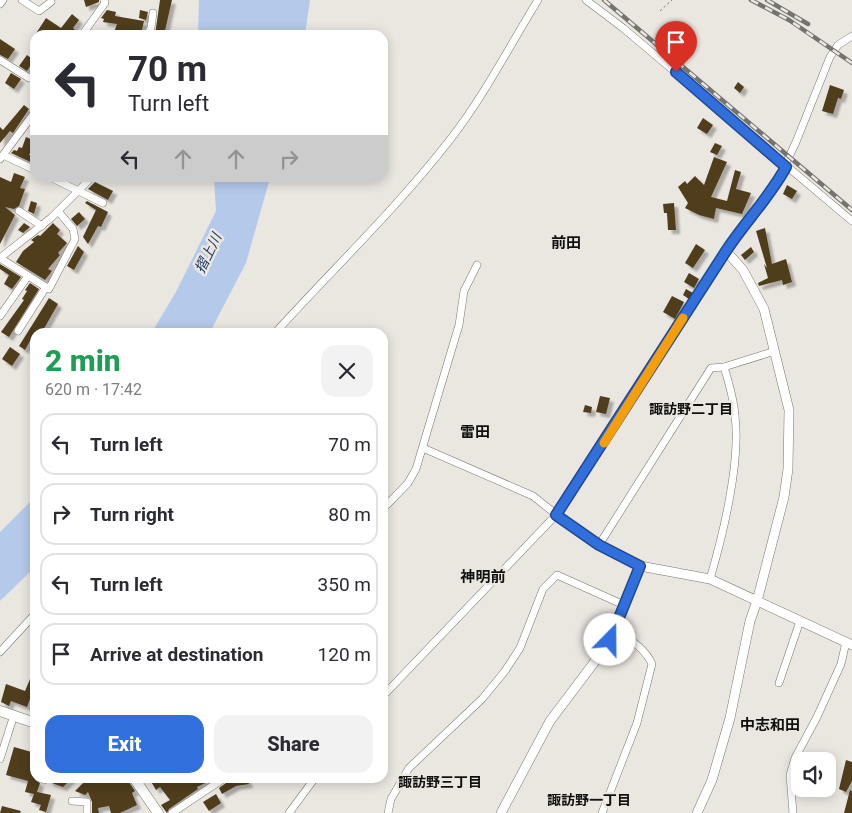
<!DOCTYPE html>
<meta charset="utf-8">
<style>
:root{--surface:#fff;--page:#f2f2f3;--text:#2b2b33;--muted:#7c7c81;--line:#e1e1e2;--accent:#316fdd}
body{margin:0;font-family:Roboto,"Noto Sans JP",sans-serif;background:var(--page);color:var(--text);height:100vh;display:flex;flex-direction:column;font-size:19px;white-space:nowrap}
*{box-sizing:border-box;margin:0}
p{font-size:16px;color:var(--muted)}
.icon{flex:none;width:28px;height:28px;fill:none;stroke:currentColor;stroke-width:2;stroke-linecap:round;stroke-linejoin:round}
.map{position:relative;flex:1;overflow:hidden}
.side{position:absolute;left:30px;top:328px;width:358px;height:455px;display:flex;flex-direction:column;background:var(--surface);border-radius:15px;box-shadow:0 2px 12px #0003}
.side>*{flex:none}
.banner{position:absolute;left:30px;top:30px;width:358px;height:152px;border-radius:15px;box-shadow:0 2px 12px #0003;background:#fff;color:var(--text);overflow:hidden}
.buttons{position:absolute;left:791px;top:752px;display:grid;gap:10px}
.buttons a{display:grid;place-items:center;width:45px;height:45px;border-radius:10px;background:var(--surface);box-shadow:0 2px 12px #0003;font-size:25px}
.pin{position:absolute;display:grid;place-items:center;width:42px;height:42px;color:#fff;margin:-51px -21px;border-radius:50% 50% 50% 0;rotate:-45deg;box-shadow:0 0 5px #0007}
.pin .icon{rotate:45deg}
.me{position:absolute;width:55px;margin:-28px;rotate:22deg;stroke-linejoin:round;filter:drop-shadow(0 0 4px #0008)}
.turn{display:flex;align-items:center;gap:18px;height:105px;padding:0 15px;font-size:22px}
.turn .icon{width:65px;height:65px;stroke-width:2.5}
.turn b{display:block;font-size:35px;line-height:42px}
.lanes{display:flex;align-items:center;height:48px;padding:0 15px;background:#0003;justify-content:center;gap:25px;direction:ltr}
.lanes .off{opacity:.35}
.round{display:grid;place-items:center;flex:none;width:52px;height:52px;border-radius:15px;background:var(--page)}
.overview{display:flex;align-items:center;justify-content:space-between;height:85px;padding:0 15px}
h1{font-size:30px;font-weight:800;line-height:38px;color:#1e9e55}
.action{display:flex;gap:10px;margin-top:auto;padding:10px 15px}
.action a{flex:1;height:58px;border-radius:15px;background:var(--accent);color:#fff;font-size:20px;font-weight:800;line-height:58px;text-align:center}
.action a+a{background:var(--page);color:var(--text)}
ul{padding:0;list-style:none}
li{display:flex;align-items:center;gap:15px;height:62px;margin:0 10px 8px;padding:0 5px;border:2px solid var(--line);border-radius:15px}
li div{flex:1}
li b{display:block;font-size:19px}
li em{font-style:normal}
.map>svg:first-child{display:block}
</style>
<div class="map">
<svg width="852" height="813" viewBox="0 0 852 813">
<defs>
<filter id="shadow"><feDropShadow dx="4" dy="4" stdDeviation="1" flood-color="#0004"/></filter>
</defs>
<rect width="100%" height="100%" fill="#eae6e0"/>
<g fill="#b5c9ea">
<polygon points="199,0 310,0 305,35 198,35"/>
<polygon points="214,178 270,178 246,263 210,332 152,332 176,292 216,211"/>
<polygon points="35,497 35,567 0,601 0,532"/>
</g>
<g fill="#4f3d1f" filter="url(#shadow)">
<polygon points="84,0 99,0 99,2 86,7"/>
<polygon points="160,0 172,0 164,35 155,35"/>
<polygon points="107,10 116,12 115,16 144,21 141,34 123,31 121,35 113,35 117,24 103,22 104,19 101,18"/>
<polygon points="140,10 148,12 146,20 139,18"/>
<polygon points="72,14 79,20 73,28 75,30 72,35 56,35 53,31 50,35 35,35 46,18 61,28"/>
<polygon points="0,39 15,49 8,59 0,55"/>
<polygon points="27,55 34,60 27,71 19,66"/>
<polygon points="11,73 21,79 14,89 5,83"/>
<polygon points="738,82 744,87 740,93 734,88"/>
<polygon points="830,85 844,90 841,99 838,98 833,114 822,111"/>
<polygon points="24,105 29,109 13,133 10,131 0,143 0,127 3,130"/>
<polygon points="703,118 713,125 707,134 697,128"/>
<polygon points="26,137 35,141 29,155 35,157 35,164 11,153 14,150 17,151 19,147 22,148"/>
<polygon points="715,143 722,146 717,155 710,152"/>
<polygon points="714,157 727,162 711,197 727,201 735,170 741,172 736,189 751,193 742,214 716,208 714,219 699,215 685,208 688,203 678,187 685,181 687,184 695,176 704,185"/>
<polygon points="14,173 25,177 20,188 25,189 19,206 14,209 5,207 15,215 0,244 0,177 11,182"/>
<polygon points="95,182 113,191 108,200 88,189"/>
<polygon points="787,185 797,191 792,199 783,194"/>
<polygon points="31,201 37,203 34,214 28,211"/>
<polygon points="87,201 108,212 101,227 98,226 88,244 83,237 96,210 85,203"/>
<polygon points="674,203 676,230 668,230 667,213 664,213 663,204"/>
<polygon points="79,212 85,219 77,226 71,219"/>
<polygon points="24,223 30,227 23,233 18,230"/>
<polygon points="53,223 60,230 57,234 67,243 58,253 60,255 48,269 52,271 45,280 16,262 23,251 34,242 31,240 38,235 40,236"/>
<polygon points="765,228 772,264 786,259 792,282 783,285 782,280 759,286 758,283 768,278 764,264 767,268 756,231"/>
<polygon points="696,244 705,250 693,268 685,263"/>
<polygon points="78,246 84,252 74,270 67,266"/>
<polygon points="751,247 754,252 745,260 741,255"/>
<polygon points="0,264 21,277 12,289 4,284 9,275 0,269"/>
<polygon points="689,273 699,279 694,288 684,282"/>
<polygon points="30,283 39,289 9,337 1,332 24,300 22,299 27,291 25,290"/>
<polygon points="686,289 693,293 689,299 683,295"/>
<polygon points="672,296 684,302 675,319 663,312"/>
<polygon points="49,298 58,304 42,332 35,332 25,350 19,346"/>
<polygon points="10,347 20,354 12,366 2,359"/>
<polygon points="600,396 610,398 606,414 596,412"/>
<polygon points="585,405 592,407 591,413 583,412"/>
<polygon points="35,667 35,686 27,707 11,701 9,706 1,702 6,684 25,691"/>
<polygon points="14,747 35,753 35,780 40,783 37,792 51,795 46,812 39,810 41,805 31,802 34,794 25,792 28,781 6,775"/>
<polygon points="846,760 852,762 852,781 846,792 839,789"/>
<polygon points="50,778 72,778 63,787 49,782"/>
<polygon points="88,778 96,778 102,783 109,778 126,778 135,791 132,793 137,805 120,813 111,813 109,806 98,808 99,813 92,813 92,802 88,792 85,795 75,791"/>
<polygon points="149,778 216,778 197,787 198,789 169,809 167,813 161,805 170,800 160,787 156,790"/>
<polygon points="228,778 247,778 249,784 236,786 222,794 219,788 226,783"/>
<polygon points="850,790 852,791 852,813 844,813"/>
<polygon points="216,794 221,803 209,811 203,802"/>
<polygon points="2,806 21,811 20,813 0,813"/>
</g>
<g fill="none" stroke-linecap="round" stroke-linejoin="round">
<defs>
<g id="minor">
<polyline points="22,0 39,11 51,2"/>
<polyline points="586,0 623,28 852,221"/>
<polyline points="0,4 3,0"/>
<polyline points="82,35 105,3 104,0"/>
<polyline points="147,35 151,28 153,13"/>
<polyline points="0,60 29,78 35,77"/>
<polyline points="5,156 35,170"/>
<polyline points="0,159 35,112"/>
<polyline points="52,178 103,203"/>
<polyline points="19,211 42,226"/>
<polyline points="0,258 49,289 75,239 73,229 58,211"/>
<polyline points="0,258 51,218 91,178"/>
<polyline points="0,316 28,276"/>
<polyline points="18,331 46,287"/>
<path d="M276,332C333,269 396,209 449,141C483,98 509,47 538,0"/>
<polyline points="423,448 533,496 572,527 599,545 640,566"/>
<polyline points="382,510 408,483 416,469 459,325 464,291 477,265"/>
<polyline points="599,545 711,368 724,367 775,351"/>
<path d="M710,579C723,535 741,461 735,416C734,400 729,383 724,367"/>
<polyline points="0,652 35,614"/>
<polyline points="779,683 800,621"/>
<polyline points="382,697 556,515 726,251 743,226 762,206 774,188 796,142 830,57 838,45 852,36"/>
<polyline points="0,759 14,715"/>
<polyline points="44,780 45,778"/>
<polyline points="72,801 87,802 87,813"/>
<polyline points="172,813 223,779"/>
<polyline points="289,813 315,778"/>
<polyline points="388,813 391,799 409,768 482,699 505,671 520,648 543,589 557,575 624,605"/>
<path d="M602,813L637,723L652,664C645,648 629,639 615,629"/>
<polyline points="793,813 790,775 795,758 817,717 841,664 846,642"/>
</g>
<g id="tertiary">
<polyline points="501,813 550,721 611,640 640,566 710,579 852,645"/>
<polyline points="697,813 712,780 730,718 750,621 757,601 784,497 788,469 789,410 764,309 743,270 726,251"/>
</g>
<g id="secondary">
<polyline points="0,711 35,723"/>
<polyline points="134,778 158,813"/>
</g>
</defs>
<use href="#minor" stroke="#797671" stroke-width="8"/>
<use href="#tertiary" stroke="#797671" stroke-width="10"/>
<use href="#secondary" stroke="#797671" stroke-width="11"/>
<polyline stroke="#84817d" stroke-width="1" stroke-dasharray="2.5 2.5" stroke-linecap="butt" points="660,11 672,0"/>
<use href="#minor" stroke="#fff" stroke-width="7"/>
<use href="#tertiary" stroke="#fff" stroke-width="9"/>
<use href="#secondary" stroke="#fff" stroke-width="10"/>
<defs>
<g id="rail">
<polyline points="604,0 852,210"/>
<polyline points="751,0 789,20 852,63"/>
<polyline points="767,0 808,24"/>
</g>
</defs>
<use href="#rail" stroke="#75736f" stroke-width="4.5"/>
<use href="#rail" stroke="#eae6e0" stroke-width="2.5" stroke-dasharray="8" stroke-linecap="butt"/>
</g>
<g fill="none" stroke-linecap="round" stroke-linejoin="round">
<defs>
<path id="route" d="M610,640L640,566L599,545L556,515L726,251C745,222 769,198 786,167L676,72"/>
</defs>
<use href="#route" stroke="#204890" stroke-width="12"/>
<use href="#route" stroke="#316fdd" stroke-width="9"/>
<polyline stroke="#f59e0b" stroke-width="9" points="604,443 683,318"/>
</g>
<g text-anchor="middle" stroke-width="5" stroke-linejoin="round" paint-order="stroke">
<g font-size="14" font-style="italic" fill="#1d3660" stroke="#eae6e0">
<text transform="translate(208 253) rotate(-64)" y="5">摺上川</text>
</g>
<g font-size="14" font-weight="bold" fill="#11100e" stroke="#eae6e0">
<text x="691" y="414">諏訪野二丁目</text>
<text x="440" y="787">諏訪野三丁目</text>
<text x="589" y="805">諏訪野一丁目</text>
</g>
<g font-size="15" font-weight="bold" fill="#11100e" stroke="#eae6e0">
<text x="566" y="248">前田</text>
<text x="475" y="437">雷田</text>
<text x="483" y="582">神明前</text>
<text x="770" y="730">中志和田</text>
</g>
</g>
</svg>
<div class="buttons">
<a><svg class="icon" aria-label="sound" viewBox="0 0 24 24"><path d="M4 9h4l5-4v14l-5-4H4zM17 9q2 3 0 6"/></svg></a>
</div>
<div class="pin" style="left:676px;top:72px;background:#d93025"><svg class="icon" aria-label="arrive" viewBox="0 0 24 24"><path d="M6 21V4h12l-3 4 3 4H6"/></svg></div>
<svg class="me" style="left:610px;top:640px" viewBox="-20 -20 40 40"><circle r="19" fill="#fff"/><path d="M0-13L10 11 0 6-10 11z" fill="#316fdd"/></svg>
<div class="banner">
<div class="turn"><svg class="icon" aria-label="left" viewBox="0 0 24 24"><path d="M17 20v-9H6M10 6l-5 5 5 5"/></svg><div><b>70 m</b>Turn left</div></div>
<div class="lanes"><svg class="icon" aria-label="left" viewBox="0 0 24 24"><path d="M17 20v-9H6M10 6l-5 5 5 5"/></svg><svg class="icon off" aria-label="ahead" viewBox="0 0 24 24"><path d="M12 20V5M6 11l6-6 6 6"/></svg><svg class="icon off" aria-label="ahead" viewBox="0 0 24 24"><path d="M12 20V5M6 11l6-6 6 6"/></svg><svg class="icon off" aria-label="right" viewBox="0 0 24 24"><path d="M7 20v-9h11M14 6l5 5-5 5"/></svg></div>
</div>
<section class="side">
<div class="overview"><div><h1>2 min</h1><p>620 m · 17:42</p></div><a class="round"><svg class="icon" aria-label="close" viewBox="0 0 24 24"><path d="M6 6l12 12M18 6L6 18"/></svg></a></div>
<ul>
<li><svg class="icon" aria-label="left" viewBox="0 0 24 24"><path d="M17 20v-9H6M10 6l-5 5 5 5"/></svg><div><b>Turn left</b></div><em>70 m</em></li>
<li><svg class="icon" aria-label="right" viewBox="0 0 24 24"><path d="M7 20v-9h11M14 6l5 5-5 5"/></svg><div><b>Turn right</b></div><em>80 m</em></li>
<li><svg class="icon" aria-label="left" viewBox="0 0 24 24"><path d="M17 20v-9H6M10 6l-5 5 5 5"/></svg><div><b>Turn left</b></div><em>350 m</em></li>
<li><svg class="icon" aria-label="arrive" viewBox="0 0 24 24"><path d="M6 21V4h12l-3 4 3 4H6"/></svg><div><b>Arrive at destination</b></div><em>120 m</em></li>
</ul>
<div class="action"><a>Exit</a><a>Share</a></div>
</section>
</div>
